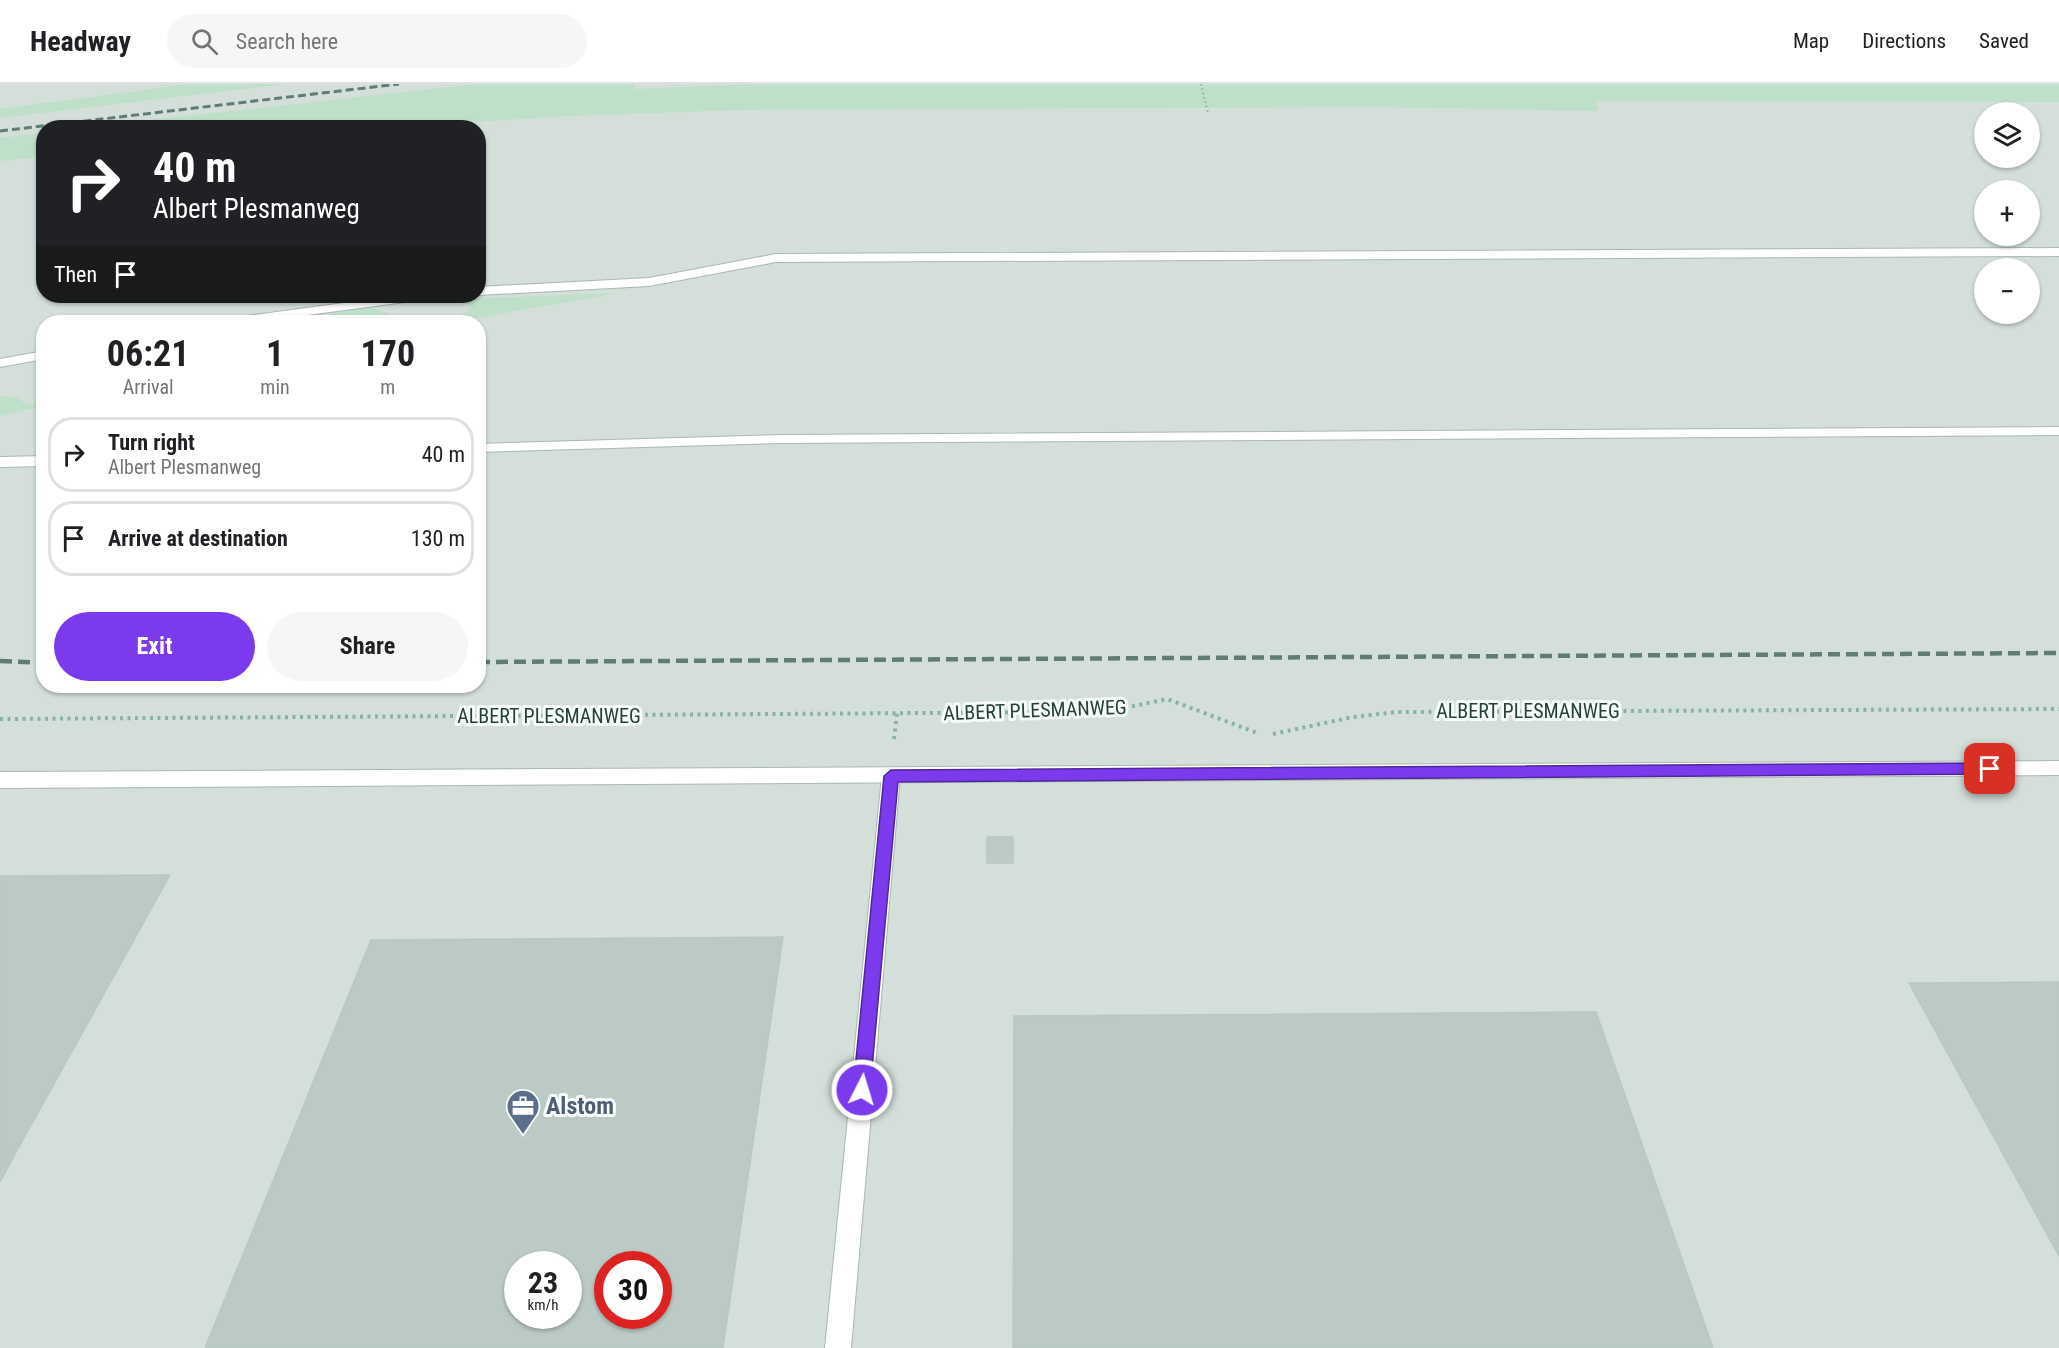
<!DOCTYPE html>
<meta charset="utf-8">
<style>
:root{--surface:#fff;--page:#f6f6f6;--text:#202124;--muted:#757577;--line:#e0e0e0;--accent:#7c3aed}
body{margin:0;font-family:"Roboto Condensed",sans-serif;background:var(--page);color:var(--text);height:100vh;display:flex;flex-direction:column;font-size:22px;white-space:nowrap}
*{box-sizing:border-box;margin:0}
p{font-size:20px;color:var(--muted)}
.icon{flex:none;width:33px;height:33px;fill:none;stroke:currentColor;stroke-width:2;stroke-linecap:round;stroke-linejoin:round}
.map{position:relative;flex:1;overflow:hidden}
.details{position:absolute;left:36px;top:231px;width:450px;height:378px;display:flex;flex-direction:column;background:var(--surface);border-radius:24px;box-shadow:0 2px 4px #0004}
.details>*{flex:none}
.hud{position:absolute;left:36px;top:36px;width:450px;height:183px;border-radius:24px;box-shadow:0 2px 4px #0004;background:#202124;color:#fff;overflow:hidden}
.controls{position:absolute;left:1974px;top:18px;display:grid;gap:12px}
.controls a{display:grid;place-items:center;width:66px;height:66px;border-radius:50%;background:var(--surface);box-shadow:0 2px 4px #0004;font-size:30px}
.speed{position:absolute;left:504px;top:1167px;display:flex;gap:12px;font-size:30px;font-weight:700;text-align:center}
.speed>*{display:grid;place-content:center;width:78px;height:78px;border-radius:50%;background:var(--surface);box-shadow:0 2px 4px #0004;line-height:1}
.speed small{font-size:15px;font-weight:400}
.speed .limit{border:9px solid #d22;background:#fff;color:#111}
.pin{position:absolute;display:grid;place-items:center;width:51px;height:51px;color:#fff;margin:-26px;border-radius:12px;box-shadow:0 3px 9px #0006}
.me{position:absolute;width:66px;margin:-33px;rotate:5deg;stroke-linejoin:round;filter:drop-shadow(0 0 4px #0008)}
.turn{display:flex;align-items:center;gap:21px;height:126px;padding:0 18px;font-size:27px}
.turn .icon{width:78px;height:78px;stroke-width:2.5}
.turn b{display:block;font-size:42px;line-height:51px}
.then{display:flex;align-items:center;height:57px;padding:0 18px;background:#0003;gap:12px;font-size:22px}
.eta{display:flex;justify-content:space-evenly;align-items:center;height:102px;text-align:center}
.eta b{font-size:36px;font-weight:700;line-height:42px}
.primary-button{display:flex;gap:12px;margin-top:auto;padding:12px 18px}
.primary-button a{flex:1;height:69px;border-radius:36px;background:var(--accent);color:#fff;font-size:24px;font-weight:700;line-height:69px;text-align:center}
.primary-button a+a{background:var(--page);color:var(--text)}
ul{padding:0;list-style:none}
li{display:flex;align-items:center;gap:18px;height:75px;margin:0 12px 9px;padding:0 6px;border:3px solid var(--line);border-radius:24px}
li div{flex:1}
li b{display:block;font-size:22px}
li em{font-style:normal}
header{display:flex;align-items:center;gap:36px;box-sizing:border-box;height:84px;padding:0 30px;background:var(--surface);border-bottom:2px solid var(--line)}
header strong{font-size:28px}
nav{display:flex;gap:33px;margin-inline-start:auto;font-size:21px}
.search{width:420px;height:54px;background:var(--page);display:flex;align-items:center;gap:15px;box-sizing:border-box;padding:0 21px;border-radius:33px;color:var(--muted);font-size:22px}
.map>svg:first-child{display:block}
</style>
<header>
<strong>Headway</strong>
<div class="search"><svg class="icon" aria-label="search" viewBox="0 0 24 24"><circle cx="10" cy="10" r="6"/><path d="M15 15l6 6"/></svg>Search here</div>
<nav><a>Map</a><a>Directions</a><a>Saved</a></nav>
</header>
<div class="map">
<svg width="2059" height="1264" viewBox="0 0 2059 1264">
<rect width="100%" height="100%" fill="#e6efeb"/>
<path fill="#d4dfda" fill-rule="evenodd" d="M0,0H2059V1264H0ZM1984,28H2030V74H1984ZM44,44H478V212H44ZM1984,106H2030V152H1984ZM1984,184H2030V230H1984ZM44,238H478V602H44ZM518,1180H568V1232H518ZM608,1180H658V1232H608Z"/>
<g fill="#bfe0c8">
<polygon points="189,0 285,0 0,34 0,25"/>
<polygon points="477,0 634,0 634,5 758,0 2059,0 2059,18 1594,17 1598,25 1595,27 1377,23 739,26 573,32 368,44 86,43"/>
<polygon points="43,49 43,73 0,77 0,54"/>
<polygon points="618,209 455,238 424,238 435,238 467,228 470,223 466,215"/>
<polygon points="370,223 385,228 401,238 318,238 336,227"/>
<polygon points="0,312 17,313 26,320 43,317 43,322 0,332"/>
</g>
<g fill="#bbcac4" stroke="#b8c9c2" stroke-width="1.5" fill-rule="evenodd">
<rect x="987" y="753" width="26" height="26"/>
<polygon points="170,791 20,1061 0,1061 0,792"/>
<path d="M783,853L723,1264H205L371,856ZM518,1180H568V1232H518ZM608,1180H658V1232H608Z"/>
<polygon points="2059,898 2059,1172 1909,899"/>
<polygon points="1596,928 1713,1264 1013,1264 1014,932"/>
<polygon points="0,1061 20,1061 0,1098"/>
</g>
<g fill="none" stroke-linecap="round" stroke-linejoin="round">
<defs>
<g id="service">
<polygon points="2059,164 2059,172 776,178 649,202 478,211 478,203 649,194 776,170"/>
<polygon points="396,212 426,212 420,216 255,238 225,238 231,234"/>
<polygon points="44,267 44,275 0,283 0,275"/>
<polygon points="2059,343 2059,351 783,359 478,368 478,360 783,351"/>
<polygon points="44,372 44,382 0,383 0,373"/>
</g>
<polygon id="minor" points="891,684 898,687 900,692 851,1264 825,1264 882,692 884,687"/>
<polygon id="tertiary" points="2059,677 2059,691 0,704 0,688"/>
</defs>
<use href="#service" stroke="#a8b8b2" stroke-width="2"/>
<use href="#minor" stroke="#a8b8b2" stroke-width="2"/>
<use href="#tertiary" stroke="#a8b8b2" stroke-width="2"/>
<polyline stroke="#86b3a5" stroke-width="2" stroke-dasharray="1.5 3" stroke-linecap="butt" points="1201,0 1208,29"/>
<g stroke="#86b3a5" stroke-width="4" stroke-dasharray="3 4.5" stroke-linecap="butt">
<polyline points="0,635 1080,628 1110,627 1167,615 1260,650"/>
<polyline points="1273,650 1353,633 1397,628 2059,625"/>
<polyline points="894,655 897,629"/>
</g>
<use href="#service" fill="#fff" fill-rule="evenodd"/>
<use href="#minor" fill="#fff" fill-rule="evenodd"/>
<use href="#tertiary" fill="#fff" fill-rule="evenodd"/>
<polyline stroke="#5f7d75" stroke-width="3" stroke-dasharray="8 4" stroke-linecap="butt" points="0,47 399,0"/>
<g stroke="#5f7d75" stroke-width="4.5" stroke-dasharray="12 6" stroke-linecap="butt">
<polyline points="0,577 44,579"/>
<polyline points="478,578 2059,569"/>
</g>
</g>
<polygon fill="#7c3aed" stroke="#51269a" stroke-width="1.5" points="1990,679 1997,685 1990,690 898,698 870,1006 868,1012 862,1015 856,1012 853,1006 884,692 891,686"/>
<defs>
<symbol id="office-pin" viewBox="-11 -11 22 30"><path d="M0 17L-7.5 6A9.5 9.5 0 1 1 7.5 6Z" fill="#5c6f8a" stroke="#f7fbf9"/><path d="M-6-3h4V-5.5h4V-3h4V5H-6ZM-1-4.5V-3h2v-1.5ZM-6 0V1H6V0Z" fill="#fff"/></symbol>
</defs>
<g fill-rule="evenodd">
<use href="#office-pin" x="504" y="1003" width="38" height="52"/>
</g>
<g text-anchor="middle" stroke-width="6" stroke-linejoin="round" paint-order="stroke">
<g font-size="20" fill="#24423a" stroke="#f7fbf9">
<text transform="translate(1035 626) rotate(-2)" y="7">ALBERT PLESMANWEG</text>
<text x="1528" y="634">ALBERT PLESMANWEG</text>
<text x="549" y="639">ALBERT PLESMANWEG</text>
</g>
<g font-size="24" font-weight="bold" fill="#4e5e75" stroke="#f7fbf9" text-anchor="start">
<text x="546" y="1030">Alstom</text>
</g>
</g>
</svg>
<div class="controls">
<a><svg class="icon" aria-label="layers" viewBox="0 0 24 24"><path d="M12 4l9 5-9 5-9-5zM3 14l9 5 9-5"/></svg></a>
<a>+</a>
<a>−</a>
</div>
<div class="speed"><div>23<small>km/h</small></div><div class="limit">30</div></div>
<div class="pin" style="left:1990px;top:685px;background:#d93025"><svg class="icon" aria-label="arrive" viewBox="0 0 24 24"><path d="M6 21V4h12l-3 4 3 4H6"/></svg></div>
<svg class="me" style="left:862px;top:1006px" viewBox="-20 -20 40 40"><circle r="17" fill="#7c3aed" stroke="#fff" stroke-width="3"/><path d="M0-11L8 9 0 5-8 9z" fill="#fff"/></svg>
<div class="hud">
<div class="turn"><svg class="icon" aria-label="right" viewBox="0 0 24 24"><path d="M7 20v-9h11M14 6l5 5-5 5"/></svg><div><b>40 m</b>Albert Plesmanweg</div></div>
<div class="then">Then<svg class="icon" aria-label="arrive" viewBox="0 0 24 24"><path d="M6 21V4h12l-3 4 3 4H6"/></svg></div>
</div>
<section class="details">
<div class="eta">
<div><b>06:21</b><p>Arrival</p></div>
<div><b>1</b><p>min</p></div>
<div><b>170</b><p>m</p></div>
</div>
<ul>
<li><svg class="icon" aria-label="right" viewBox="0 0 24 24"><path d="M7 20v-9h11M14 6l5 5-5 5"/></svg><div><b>Turn right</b><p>Albert Plesmanweg</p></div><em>40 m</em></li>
<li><svg class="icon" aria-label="arrive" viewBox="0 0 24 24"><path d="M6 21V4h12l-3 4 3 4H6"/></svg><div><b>Arrive at destination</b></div><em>130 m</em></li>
</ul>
<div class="primary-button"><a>Exit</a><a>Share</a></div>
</section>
</div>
